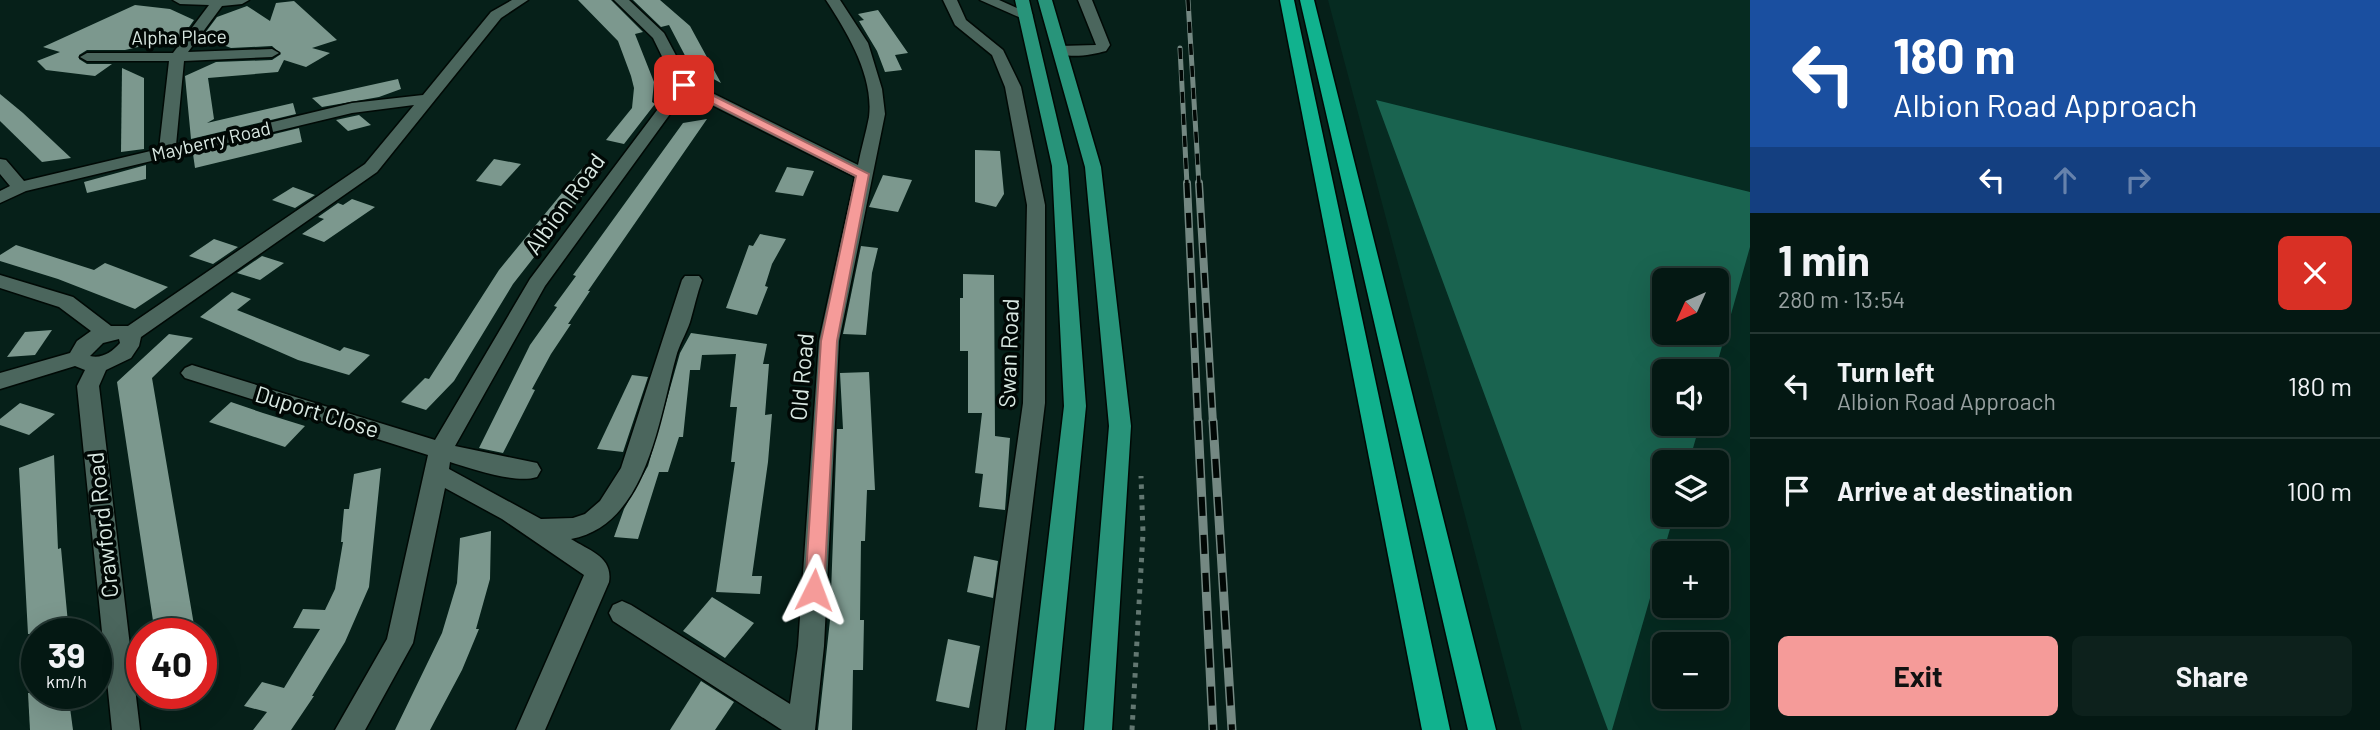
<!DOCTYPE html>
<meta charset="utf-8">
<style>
:root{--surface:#041813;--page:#0d211c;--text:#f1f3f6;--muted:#97a0a0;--line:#253733;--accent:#f59b99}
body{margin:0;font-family:Barlow,sans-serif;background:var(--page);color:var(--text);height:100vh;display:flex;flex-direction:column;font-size:26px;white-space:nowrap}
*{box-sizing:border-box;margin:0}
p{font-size:23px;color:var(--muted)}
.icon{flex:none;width:38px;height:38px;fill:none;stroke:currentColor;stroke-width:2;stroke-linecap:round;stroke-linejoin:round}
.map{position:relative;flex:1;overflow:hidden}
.details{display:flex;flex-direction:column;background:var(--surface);width:630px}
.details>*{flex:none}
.top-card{background:#1a4fa0;color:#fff;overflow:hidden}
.needle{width:46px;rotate:225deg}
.fabs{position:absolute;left:1652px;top:268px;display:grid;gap:14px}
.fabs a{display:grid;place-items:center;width:77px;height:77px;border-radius:10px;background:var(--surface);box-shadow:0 7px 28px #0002,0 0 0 2px var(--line);font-size:35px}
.speed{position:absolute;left:21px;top:618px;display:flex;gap:14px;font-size:35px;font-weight:700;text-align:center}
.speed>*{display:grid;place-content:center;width:91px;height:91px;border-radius:50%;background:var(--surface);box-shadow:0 7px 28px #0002,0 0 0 2px var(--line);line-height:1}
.speed small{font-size:18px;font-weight:400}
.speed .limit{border:10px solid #d22;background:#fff;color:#111}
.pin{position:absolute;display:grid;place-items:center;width:60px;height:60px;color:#fff;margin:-30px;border-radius:14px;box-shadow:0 4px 10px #0006}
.me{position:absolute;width:77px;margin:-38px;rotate:3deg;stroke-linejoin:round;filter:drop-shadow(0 0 5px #0008)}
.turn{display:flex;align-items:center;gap:24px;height:147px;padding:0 28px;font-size:32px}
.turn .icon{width:91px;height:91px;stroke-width:2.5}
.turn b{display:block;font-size:49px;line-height:60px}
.lanes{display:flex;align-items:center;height:66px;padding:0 28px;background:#0003;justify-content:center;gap:35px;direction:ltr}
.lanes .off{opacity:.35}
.round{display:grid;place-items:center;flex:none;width:74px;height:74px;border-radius:10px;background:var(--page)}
.head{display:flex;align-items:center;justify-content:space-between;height:119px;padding:0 28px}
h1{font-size:42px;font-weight:700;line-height:52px}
.action{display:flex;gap:14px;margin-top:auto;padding:14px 28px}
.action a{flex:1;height:80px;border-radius:10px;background:var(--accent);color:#111;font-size:28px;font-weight:700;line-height:80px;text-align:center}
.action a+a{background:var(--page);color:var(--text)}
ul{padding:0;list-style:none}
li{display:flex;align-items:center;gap:21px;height:105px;padding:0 28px;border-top:2px solid var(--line)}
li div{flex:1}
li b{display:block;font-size:26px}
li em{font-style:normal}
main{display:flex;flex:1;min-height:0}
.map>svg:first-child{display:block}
</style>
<main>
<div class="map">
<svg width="1750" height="730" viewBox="0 0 1750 730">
<rect width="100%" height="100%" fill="#062019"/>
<path fill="#062b21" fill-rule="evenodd" d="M1328,0H1750V730H1522ZM1664,280H1717V332H1664ZM1664,371H1717V424H1664ZM1664,462H1717V514H1664ZM1664,553H1717V606H1664ZM1664,644H1717V696H1664Z"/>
<path fill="#1a6450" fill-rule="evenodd" d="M1376,100L1750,192V247L1715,371H1664V424H1700L1689,462H1664V514L1674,515L1612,730H1608ZM1664,280H1717V332H1664Z"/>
<g fill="#7c988e">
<polygon points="578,0 611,0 643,32 635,34 654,82 652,102 655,104 624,144 606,140 632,108 634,88 631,76 618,41"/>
<polygon points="633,0 660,0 690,26 721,83 691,67 669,25 661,27"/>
<polygon points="294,1 337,40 312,48 330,53 306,67 284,60 278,72 208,78 214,119 207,123 293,103 296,114 191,139 185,76 216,62 272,60 281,54 272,46 231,48 202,37 217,17 247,6 270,21 276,3"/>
<polygon points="135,5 170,9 194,20 182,37 125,50 87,50 79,55 79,59 87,64 112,64 95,76 46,70 37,61 60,52 43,47"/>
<polygon points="878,10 908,53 895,55 902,70 885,72 877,51 859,21 864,20 858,14"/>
<polygon points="122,68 144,78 144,149 121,152"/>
<polygon points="398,79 401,89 379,97 322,107 312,98"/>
<polygon points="0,94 23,113 71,158 42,162 0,121"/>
<polygon points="359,115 371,125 348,131 336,120"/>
<polygon points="707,119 588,291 590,291 568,324 571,324 551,354 532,389 535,390 503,453 479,448 530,345 557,307 554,306 576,276 573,275 683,123"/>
<polygon points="299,128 302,142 195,168 193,154"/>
<polygon points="975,150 1000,151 1004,194 996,207 975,202"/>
<polygon points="494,159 521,164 501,186 476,181"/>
<polygon points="146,165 146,179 87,193 84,182"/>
<polygon points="585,165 604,168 513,284 454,381 426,410 401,402 425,378 429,379 499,270"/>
<polygon points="787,167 814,171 803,196 775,192"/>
<polygon points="883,175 912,180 898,212 869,207"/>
<polygon points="293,187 315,195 295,208 272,200"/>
<polygon points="352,199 375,207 324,242 302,234 324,219 318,217 338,203 343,205"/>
<polygon points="760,234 786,239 772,264 765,286 768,287 757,315 726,308 749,245 753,246"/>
<polygon points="214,239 238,247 213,264 189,256"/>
<polygon points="16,245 94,270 105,263 168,287 135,309 58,279 0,261 0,255"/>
<polygon points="861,246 878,248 872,273 866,335 843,334"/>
<polygon points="262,256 284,263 260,280 237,273"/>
<polygon points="963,274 994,275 995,436 1010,438 1005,510 979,507 983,474 975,473 982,413 968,413 968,351 960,351 960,298 963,298"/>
<polygon points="232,292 251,299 237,310 340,351 344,347 370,355 349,375 298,360 200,317"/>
<polygon points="52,330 35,355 7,357 25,332"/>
<polygon points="691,333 767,344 763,364 769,364 765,415 772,414 768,462 752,576 762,576 760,594 716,592 735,462 731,462 737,407 730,407 736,354 702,355 700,370 690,370 683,437 679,437 668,472 659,472 638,539 614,537 624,509 648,466 680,353"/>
<polygon points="169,334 193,338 152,378 194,625 174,634 155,634 117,382"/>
<polygon points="869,372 875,490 867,490 865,541 861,541 860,620 864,620 863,670 853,670 852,730 818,730 830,620 837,429 843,429 840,373"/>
<polygon points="632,375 648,377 623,452 597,449"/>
<polygon points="231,402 263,413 305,426 285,447 209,422"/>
<polygon points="20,403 55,414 29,435 0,425 0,419"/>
<polygon points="54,455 58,549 61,548 69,634 28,634 19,468"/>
<polygon points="381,468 369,587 345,642 312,696 314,696 291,730 253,730 267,712 244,706 262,682 284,688 320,629 293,628 303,609 325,610 335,589 343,542 341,542 344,509 349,509 354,474"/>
<polygon points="491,531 490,579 476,629 479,629 462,670 430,730 395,730 442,633 457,583 460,538"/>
<polygon points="974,556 998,561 993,598 967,592"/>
<polygon points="712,597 754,623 725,658 683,631"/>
<polygon points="948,639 980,646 969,708 936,701"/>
<polygon points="701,681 734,702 715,730 670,730"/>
<polygon points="28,693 68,693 73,730 30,730"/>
</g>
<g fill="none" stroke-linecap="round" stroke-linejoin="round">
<defs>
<g id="minor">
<path d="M173,0H249L242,4L222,6L188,52L272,49L279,53L272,57L184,61L176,145L352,103L423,95L491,12L512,0H528L501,18L377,172L141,337L139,346L131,358L106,370L99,386L140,730H112L77,386L85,370L75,366L0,389V373L70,353L77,341L91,331L59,307L0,288V275L73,297L111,326H128L365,164L414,105L352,113L26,191L0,203V191L10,186L0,174V159L6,160L24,181L159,149L169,61H87L80,57L87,53H173L209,5L180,4ZM119,339L120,343C112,352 102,359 90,356L103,343Z"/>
<path d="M614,0H629L664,33L690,82L858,165C861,149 866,133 869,117C874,76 847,32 826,0H840L868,43L882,89L885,114L839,341L824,646L815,730H782L613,621L609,613L613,605L622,601L631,605L790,704L798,646L819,341L855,177L686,92L545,286L455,446L537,463L541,470L537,477C515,484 472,469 450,462L449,469L541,519L573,518L585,514L600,501L621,468L682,280L685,276H699L702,280C697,294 694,308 690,322C686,334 679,345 676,357C659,418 647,525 571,539C590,551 613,557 609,582L545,730H516L584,575L502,519L445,488L413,643L365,730H335L387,639L428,455L185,378L181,373L185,368L192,365L435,440L530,279L676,85L653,38Z"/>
<polygon points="943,0 957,0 966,20 1003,50 1021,87 1045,205 1045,403 1005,730 977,730 1023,403 1027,205 1005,87 992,55 955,25"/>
<polygon points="980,0 999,0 1033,15 1026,19 1021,18"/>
<path d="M1078,0H1092L1110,45L1106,51C1091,55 1065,60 1053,50L1060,46L1096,45Z"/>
</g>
<g id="major">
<polygon points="1015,0 1029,0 1068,166 1086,406 1054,730 1026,730 1064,406 1052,166"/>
<polygon points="1038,0 1052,0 1101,167 1131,426 1112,730 1084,730 1109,426 1085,167"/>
</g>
<g id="highway">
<polygon points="1280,0 1294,0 1450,730 1422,730"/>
<polygon points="1300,0 1314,0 1496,730 1468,730"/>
</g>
</defs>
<use href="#minor" stroke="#000905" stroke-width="3"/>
<use href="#major" stroke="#000905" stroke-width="3"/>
<use href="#highway" stroke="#000905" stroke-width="3"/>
<polyline stroke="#627771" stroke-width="5" stroke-dasharray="4.5 6" stroke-linecap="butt" points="1132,730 1143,533 1141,476"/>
<use href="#minor" fill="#4b665d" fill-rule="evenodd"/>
<use href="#major" fill="#28947a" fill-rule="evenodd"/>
<use href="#highway" fill="#11b28e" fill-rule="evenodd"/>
<defs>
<g id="rail-far2">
<polyline points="1188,0 1199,185"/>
<polyline points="1180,48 1187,185"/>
</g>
<g id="rail-far1">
<polyline points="1187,183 1198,423"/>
<polyline points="1199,183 1213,423"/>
</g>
<g id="rail">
<polyline points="1198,421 1213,730"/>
<polyline points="1213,421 1232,730"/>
</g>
</defs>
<use href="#rail-far2" stroke="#748882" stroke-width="5"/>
<use href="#rail-far1" stroke="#748882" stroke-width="8"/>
<use href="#rail" stroke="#748882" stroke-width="9"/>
<use href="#rail-far2" stroke="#010805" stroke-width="3.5" stroke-dasharray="11" stroke-linecap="butt"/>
<use href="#rail-far1" stroke="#010805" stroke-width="5" stroke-dasharray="15" stroke-linecap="butt"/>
<use href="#rail" stroke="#010805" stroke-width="6" stroke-dasharray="19" stroke-linecap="butt"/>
</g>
<polygon fill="#f59b99" stroke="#9f6563" stroke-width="2" points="680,83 688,83 869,174 837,341 824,590 821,596 814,599 807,596 805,590 821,341 856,176 680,87"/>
<g text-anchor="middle" stroke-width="7" stroke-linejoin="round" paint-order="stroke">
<g font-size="19" fill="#d9e8e2" stroke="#010805">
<text transform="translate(179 37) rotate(-1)" y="7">Alpha Place</text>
<text transform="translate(211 141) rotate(-13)" y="7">Mayberry Road</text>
</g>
<g font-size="23" fill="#d9e8e2" stroke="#010805">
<text transform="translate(565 204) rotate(-54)" y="8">Albion Road</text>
<text transform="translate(1009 353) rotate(-88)" y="8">Swan Road</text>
<text transform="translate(802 377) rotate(-85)" y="8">Old Road</text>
<text transform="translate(317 412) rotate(17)" y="8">Duport Close</text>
<text transform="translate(103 525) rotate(-96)" y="8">Crawford Road</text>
</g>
</g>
</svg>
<div class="fabs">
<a><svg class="needle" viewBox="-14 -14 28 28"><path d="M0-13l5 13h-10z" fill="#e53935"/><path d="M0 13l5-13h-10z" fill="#97a0a0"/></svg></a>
<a><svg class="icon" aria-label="sound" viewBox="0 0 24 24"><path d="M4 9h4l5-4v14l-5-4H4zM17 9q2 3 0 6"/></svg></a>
<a><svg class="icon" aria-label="layers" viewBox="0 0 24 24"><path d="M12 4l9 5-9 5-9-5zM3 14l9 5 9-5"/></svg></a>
<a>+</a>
<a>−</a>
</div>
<div class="speed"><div>39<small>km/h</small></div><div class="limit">40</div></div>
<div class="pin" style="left:684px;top:85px;background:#d93025"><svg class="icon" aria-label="arrive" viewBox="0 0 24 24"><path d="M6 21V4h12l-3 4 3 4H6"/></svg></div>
<svg class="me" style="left:814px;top:590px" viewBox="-20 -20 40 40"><path d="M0-17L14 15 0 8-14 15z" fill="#f59b99" stroke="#fff" stroke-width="4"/></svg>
</div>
<section class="details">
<div class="top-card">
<div class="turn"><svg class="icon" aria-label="left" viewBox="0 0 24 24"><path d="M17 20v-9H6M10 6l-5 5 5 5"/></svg><div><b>180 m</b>Albion Road Approach</div></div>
<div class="lanes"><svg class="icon" aria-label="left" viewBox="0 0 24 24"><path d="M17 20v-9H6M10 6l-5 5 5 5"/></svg><svg class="icon off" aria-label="ahead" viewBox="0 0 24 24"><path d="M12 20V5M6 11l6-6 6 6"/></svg><svg class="icon off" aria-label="right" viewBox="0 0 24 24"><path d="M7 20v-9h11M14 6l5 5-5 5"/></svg></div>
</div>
<div class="head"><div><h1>1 min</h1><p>280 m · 13:54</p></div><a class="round" style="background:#d93025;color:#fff"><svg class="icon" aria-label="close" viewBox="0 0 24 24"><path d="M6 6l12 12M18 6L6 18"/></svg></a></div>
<ul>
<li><svg class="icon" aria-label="left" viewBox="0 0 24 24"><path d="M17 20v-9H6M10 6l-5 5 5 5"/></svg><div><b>Turn left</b><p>Albion Road Approach</p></div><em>180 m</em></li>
<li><svg class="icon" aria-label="arrive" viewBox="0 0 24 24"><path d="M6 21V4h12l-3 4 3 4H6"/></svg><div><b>Arrive at destination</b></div><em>100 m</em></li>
</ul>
<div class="action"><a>Exit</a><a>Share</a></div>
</section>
</main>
